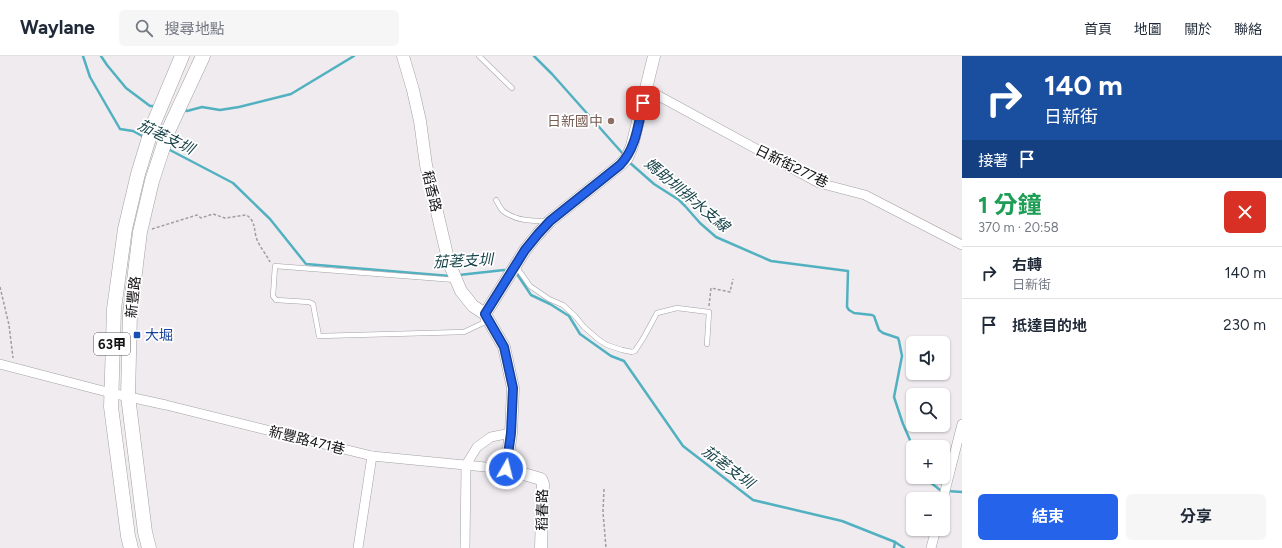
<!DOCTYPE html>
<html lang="zh-TW">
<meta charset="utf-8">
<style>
:root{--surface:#fff;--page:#f6f6f7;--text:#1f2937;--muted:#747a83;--line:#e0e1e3;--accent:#2563eb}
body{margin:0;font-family:Figtree,"Noto Sans TC",sans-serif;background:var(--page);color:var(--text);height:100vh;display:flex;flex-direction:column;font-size:15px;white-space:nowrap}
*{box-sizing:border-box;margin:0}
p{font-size:13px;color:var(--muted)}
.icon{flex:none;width:22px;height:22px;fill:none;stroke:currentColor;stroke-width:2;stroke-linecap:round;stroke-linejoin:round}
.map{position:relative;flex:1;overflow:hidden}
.drawer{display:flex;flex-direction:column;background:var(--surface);width:320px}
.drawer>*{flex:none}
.top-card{background:#1a4fa0;color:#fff;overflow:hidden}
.controls{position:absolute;left:906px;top:280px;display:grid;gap:8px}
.controls a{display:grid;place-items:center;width:44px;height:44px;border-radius:6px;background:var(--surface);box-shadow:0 1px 3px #0004;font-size:20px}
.pin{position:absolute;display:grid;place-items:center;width:34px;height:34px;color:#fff;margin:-17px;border-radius:8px;box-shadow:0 2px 6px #0006}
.me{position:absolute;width:44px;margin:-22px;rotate:8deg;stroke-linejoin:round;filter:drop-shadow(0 0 3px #0008)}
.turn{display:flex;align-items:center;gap:14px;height:84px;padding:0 16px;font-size:18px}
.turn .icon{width:52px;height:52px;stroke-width:2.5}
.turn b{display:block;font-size:28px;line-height:34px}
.then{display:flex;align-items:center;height:38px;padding:0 16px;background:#0003;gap:8px;font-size:15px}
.round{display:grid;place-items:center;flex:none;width:42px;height:42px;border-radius:6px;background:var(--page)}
.head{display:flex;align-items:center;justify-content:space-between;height:68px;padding:0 16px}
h1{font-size:24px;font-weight:700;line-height:30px;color:#1e9e55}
.action{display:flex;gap:8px;margin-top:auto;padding:8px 16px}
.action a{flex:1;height:46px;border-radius:6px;background:var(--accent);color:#fff;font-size:16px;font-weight:700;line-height:46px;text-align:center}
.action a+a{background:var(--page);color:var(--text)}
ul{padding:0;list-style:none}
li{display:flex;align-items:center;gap:12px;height:52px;padding:0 16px;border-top:1px solid var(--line)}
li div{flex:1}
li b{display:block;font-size:15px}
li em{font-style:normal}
header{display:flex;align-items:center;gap:24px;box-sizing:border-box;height:56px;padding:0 20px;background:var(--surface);border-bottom:1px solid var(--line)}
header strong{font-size:19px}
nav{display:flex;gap:22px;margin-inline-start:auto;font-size:14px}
.search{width:280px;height:36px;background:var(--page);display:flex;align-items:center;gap:10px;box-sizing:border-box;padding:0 14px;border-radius:6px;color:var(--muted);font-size:15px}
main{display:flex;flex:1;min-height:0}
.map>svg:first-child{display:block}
</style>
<header>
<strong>Waylane</strong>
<div class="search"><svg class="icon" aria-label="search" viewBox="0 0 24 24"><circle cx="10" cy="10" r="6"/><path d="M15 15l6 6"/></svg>搜尋地點</div>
<nav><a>首頁</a><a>地圖</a><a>關於</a><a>聯絡</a></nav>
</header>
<main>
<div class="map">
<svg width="962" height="492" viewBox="0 0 962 492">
<rect width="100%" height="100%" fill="#efebef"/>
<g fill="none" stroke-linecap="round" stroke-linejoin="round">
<g stroke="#52b1c0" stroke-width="2.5">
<polyline points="83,0 90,21 120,73 133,75 144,81"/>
<polyline points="101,0 107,9 126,32 150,50 155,50"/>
<polyline points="534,0 552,18 624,99"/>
<polyline points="184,54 187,55 202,51 220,54 239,51 291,38 354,0"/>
<polyline points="168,93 233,127 270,163 306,208 450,220"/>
<polyline points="629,106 654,128 679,144 685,150 700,167 716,181 771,205 848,215 847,251 849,254 854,257 872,259 874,260 879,274 883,277 898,282 899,285 902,300 894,341 903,368 913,391"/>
<polyline points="514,217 517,218 531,239 550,248 569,260 580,278 611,300 624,305 683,390 753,444 842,465 895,486 904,492"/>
<polyline points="459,219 504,214 507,215"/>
<polyline points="927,421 930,426 940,434 942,435"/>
<polyline points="947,435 962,436"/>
<polyline points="894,492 895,486"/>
</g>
<defs>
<g id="lane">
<polyline points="479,0 512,32"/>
<path d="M496,144C498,147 500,152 503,155C516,165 532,165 547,165"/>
<polyline points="516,210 530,230 549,243 563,249 575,260 584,271 599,284 607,289 622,294 632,296 635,295 644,281 657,257 677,252 709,256 707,288"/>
<polyline points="456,224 275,210 273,240 276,244 309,246 313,248 319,280 464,276 483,267 484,262"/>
</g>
<g id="street">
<polyline points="646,33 819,127 865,139 962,189"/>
<polyline points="0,308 111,337 166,349 372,400 506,413"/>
<polyline points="943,443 962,368"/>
<polyline points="358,492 372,400"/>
<polyline points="465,492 466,409 477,391 491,381 511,377"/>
<polyline points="931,492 936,473"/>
</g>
<g id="secondary">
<polyline points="403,0 413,34 420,65 426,109 449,207 461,235 473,250 485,258 504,291 513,332 511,377 506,413 541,423 543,428 541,492"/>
<polyline points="485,258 525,194 538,178 550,165 620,109 627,102 632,90 654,0"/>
</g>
<g id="primary">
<polyline points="131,492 128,480 111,351 114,253 125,173 138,118 153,69 182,0"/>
<polyline points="149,492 145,476 128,340 130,257 140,176 152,125 169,73 203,0"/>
</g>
</defs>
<use href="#lane" stroke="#a4a1a4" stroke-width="5.5"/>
<use href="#street" stroke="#a4a1a4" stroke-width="10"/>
<use href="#secondary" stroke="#a4a1a4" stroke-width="13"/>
<use href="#primary" stroke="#a4a1a4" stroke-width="15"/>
<g stroke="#a09da0" stroke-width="1.5" stroke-dasharray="3 2" stroke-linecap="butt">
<path d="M152,173L197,159L201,162L213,158L225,162L246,159C255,164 254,172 256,181C259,190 266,198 270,206"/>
<polyline points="0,231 9,269 13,302"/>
<polyline points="709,250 711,232 730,236 733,223"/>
<polyline points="604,433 603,456 606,492"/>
</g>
<use href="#lane" stroke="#fff" stroke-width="4.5"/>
<use href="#street" stroke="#fff" stroke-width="9"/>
<use href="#secondary" stroke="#fff" stroke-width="12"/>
<use href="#primary" stroke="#fff" stroke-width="14"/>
</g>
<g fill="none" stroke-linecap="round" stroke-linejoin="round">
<defs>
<path id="route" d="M506,413L511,377L513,332L504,291L485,258L525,194L538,178L550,165L620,109C636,93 638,69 643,47"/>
</defs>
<use href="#route" stroke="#184099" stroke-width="10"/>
<use href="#route" stroke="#2563eb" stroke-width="7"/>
</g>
<circle fill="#8d6e63" stroke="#fff" stroke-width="1.5" cx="611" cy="65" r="4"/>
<rect fill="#1a4fb4" stroke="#fff" stroke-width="1.5" x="133" y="275" width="8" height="8" rx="2"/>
<g text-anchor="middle" stroke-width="3.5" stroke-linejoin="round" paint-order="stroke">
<rect fill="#fff" stroke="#5a585a" stroke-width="1" x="94" y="277" width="36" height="22" rx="3"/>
<g font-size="13" font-weight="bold" fill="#131113">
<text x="112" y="293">63甲</text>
</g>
<g font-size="14" fill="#785e54" stroke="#fff" text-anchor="end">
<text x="603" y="70">日新國中</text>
</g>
<g font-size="14" fill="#131113" stroke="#fff">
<text transform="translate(792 110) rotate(26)" y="5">日新街277巷</text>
<text transform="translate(432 135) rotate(77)" y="5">稻香路</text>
<text transform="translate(133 241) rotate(-84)" y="5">新豐路</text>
<text transform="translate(307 384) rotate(14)" y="5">新豐路471巷</text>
<text transform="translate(542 454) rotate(-89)" y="5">稻春路</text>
</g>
<g font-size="14" fill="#164399" stroke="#fff" text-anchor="start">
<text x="145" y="284">大堀</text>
</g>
<g font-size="15" font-style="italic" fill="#1a454c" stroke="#fff">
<text transform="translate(166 81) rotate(26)" y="5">茄荖支圳</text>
<text transform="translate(687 139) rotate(40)" y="5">媽助圳排水支線</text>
<text transform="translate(463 205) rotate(-3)" y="5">茄荖支圳</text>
<text transform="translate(728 411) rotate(37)" y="5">茄荖支圳</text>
</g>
</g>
</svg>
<div class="controls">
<a><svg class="icon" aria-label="sound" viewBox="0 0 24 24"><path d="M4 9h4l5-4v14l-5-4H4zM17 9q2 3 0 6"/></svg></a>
<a><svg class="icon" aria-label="search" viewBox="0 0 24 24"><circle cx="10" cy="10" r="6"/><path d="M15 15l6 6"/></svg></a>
<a>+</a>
<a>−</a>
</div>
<div class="pin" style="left:643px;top:47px;background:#d93025"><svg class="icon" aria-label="arrive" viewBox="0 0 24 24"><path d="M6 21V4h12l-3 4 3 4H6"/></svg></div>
<svg class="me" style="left:506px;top:413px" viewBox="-20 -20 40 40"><circle r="17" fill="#2563eb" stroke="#fff" stroke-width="3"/><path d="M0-11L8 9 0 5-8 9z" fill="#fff"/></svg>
</div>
<section class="drawer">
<div class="top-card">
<div class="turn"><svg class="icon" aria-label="right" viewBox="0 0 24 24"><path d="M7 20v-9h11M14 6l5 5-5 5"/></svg><div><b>140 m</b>日新街</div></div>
<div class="then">接著<svg class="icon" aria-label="arrive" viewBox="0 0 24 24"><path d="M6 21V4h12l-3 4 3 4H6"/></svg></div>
</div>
<div class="head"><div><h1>1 分鐘</h1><p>370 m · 20:58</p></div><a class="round" style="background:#d93025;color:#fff"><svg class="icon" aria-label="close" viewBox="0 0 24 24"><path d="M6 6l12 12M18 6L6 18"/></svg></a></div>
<ul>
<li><svg class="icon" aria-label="right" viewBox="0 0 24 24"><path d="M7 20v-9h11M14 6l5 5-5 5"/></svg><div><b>右轉</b><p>日新街</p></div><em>140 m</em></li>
<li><svg class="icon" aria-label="arrive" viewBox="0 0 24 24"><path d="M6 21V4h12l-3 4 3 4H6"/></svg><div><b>抵達目的地</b></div><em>230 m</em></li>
</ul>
<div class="action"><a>結束</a><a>分享</a></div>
</section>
</main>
